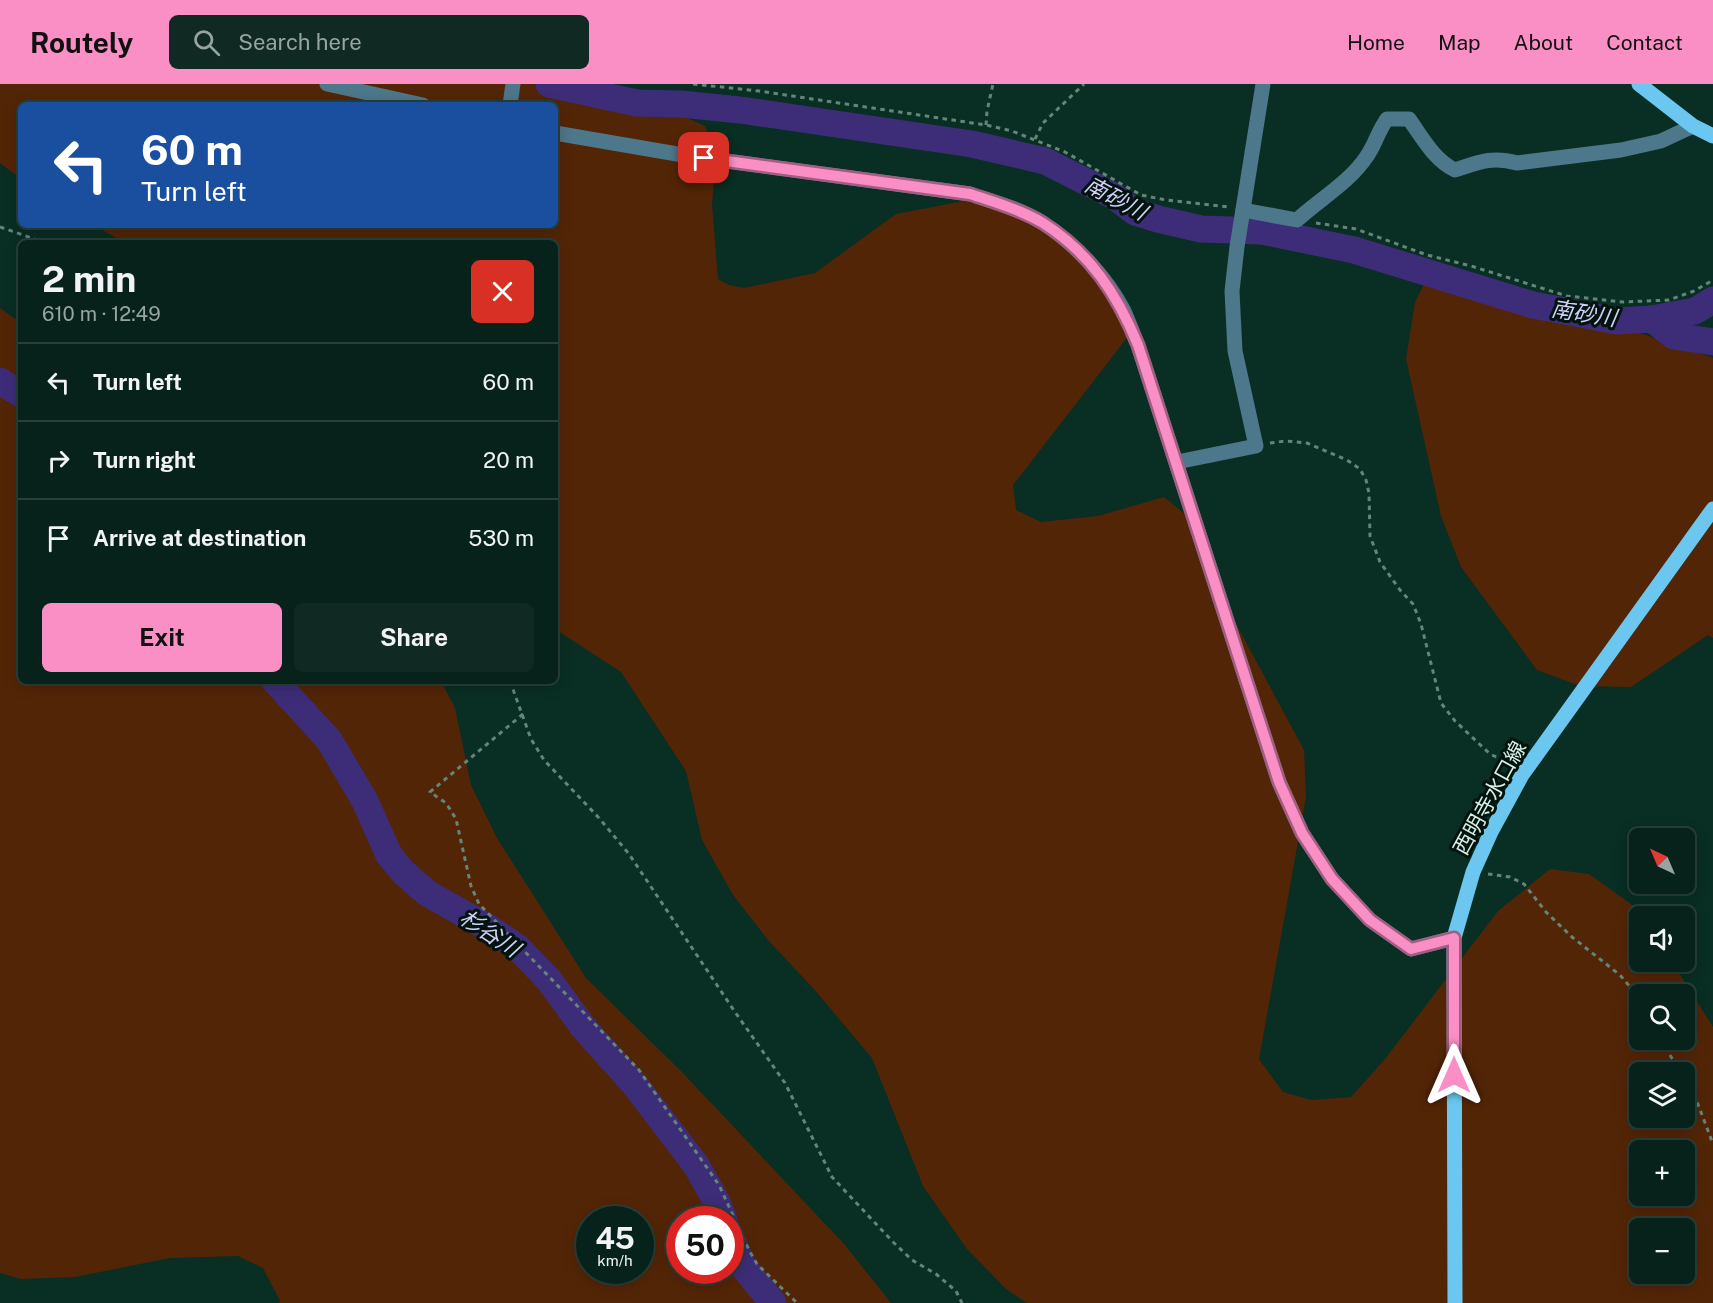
<!DOCTYPE html>
<meta charset="utf-8">
<style>
:root{--surface:#07221a;--page:#102a23;--text:#f1f3f6;--muted:#98a4a2;--line:#283f39;--accent:#fa8fc6}
body{margin:0;font-family:"Public Sans","Noto Sans JP",sans-serif;background:var(--page);color:var(--text);height:100vh;display:flex;flex-direction:column;font-size:22px;white-space:nowrap}
*{box-sizing:border-box;margin:0}
p{font-size:20px;color:var(--muted)}
.icon{flex:none;width:33px;height:33px;fill:none;stroke:currentColor;stroke-width:2;stroke-linecap:round;stroke-linejoin:round}
.map{position:relative;flex:1;overflow:hidden}
.drawer{position:absolute;left:18px;top:156px;width:540px;height:444px;display:flex;flex-direction:column;background:var(--surface);border-radius:9px;box-shadow:0 3px 15px #0003,0 0 0 2px var(--line)}
.drawer>*{flex:none}
.hud{position:absolute;left:18px;top:18px;width:540px;height:126px;border-radius:9px;box-shadow:0 3px 15px #0003,0 0 0 2px var(--line);background:#1a4fa0;color:#fff;overflow:hidden}
.needle{width:39px;rotate:316deg}
.buttons{position:absolute;left:1629px;top:744px;display:grid;gap:12px}
.buttons a{display:grid;place-items:center;width:66px;height:66px;border-radius:9px;background:var(--surface);box-shadow:0 3px 15px #0003,0 0 0 2px var(--line);font-size:30px}
.speed{position:absolute;left:576px;top:1122px;display:flex;gap:12px;font-size:30px;font-weight:700;text-align:center}
.speed>*{display:grid;place-content:center;width:78px;height:78px;border-radius:50%;background:var(--surface);box-shadow:0 3px 15px #0003,0 0 0 2px var(--line);line-height:1}
.speed small{font-size:15px;font-weight:400}
.speed .limit{border:9px solid #d22;background:#fff;color:#111}
.pin{position:absolute;display:grid;place-items:center;width:51px;height:51px;color:#fff;margin:-26px;border-radius:12px;box-shadow:0 3px 9px #0006}
.me{position:absolute;width:66px;margin:-33px;rotate:0deg;stroke-linejoin:round;filter:drop-shadow(0 0 4px #0008)}
.turn{display:flex;align-items:center;gap:21px;height:126px;padding:0 24px;font-size:27px}
.turn .icon{width:78px;height:78px;stroke-width:2.5}
.turn b{display:block;font-size:42px;line-height:51px}
.round{display:grid;place-items:center;flex:none;width:63px;height:63px;border-radius:9px;background:var(--page)}
.overview{display:flex;align-items:center;justify-content:space-between;height:102px;padding:0 24px}
h1{font-size:36px;font-weight:700;line-height:45px}
.button{display:flex;gap:12px;margin-top:auto;padding:12px 24px}
.button a{flex:1;height:69px;border-radius:9px;background:var(--accent);color:#111;font-size:24px;font-weight:700;line-height:69px;text-align:center}
.button a+a{background:var(--page);color:var(--text)}
ul{padding:0;list-style:none}
li{display:flex;align-items:center;gap:18px;height:78px;padding:0 24px;border-top:2px solid var(--line)}
li div{flex:1}
li b{display:block;font-size:22px}
li em{font-style:normal}
header{display:flex;align-items:center;gap:36px;box-sizing:border-box;height:84px;padding:0 30px;background:var(--accent);color:#111}
header strong{font-size:28px}
nav{display:flex;gap:33px;margin-inline-start:auto;font-size:21px}
.search{width:420px;height:54px;background:var(--page);display:flex;align-items:center;gap:15px;box-sizing:border-box;padding:0 21px;border-radius:9px;color:var(--muted);font-size:22px}
.map>svg:first-child{display:block}
</style>
<header>
<strong>Routely</strong>
<div class="search"><svg class="icon" aria-label="search" viewBox="0 0 24 24"><circle cx="10" cy="10" r="6"/><path d="M15 15l6 6"/></svg>Search here</div>
<nav><a>Home</a><a>Map</a><a>About</a><a>Contact</a></nav>
</header>
<div class="map">
<svg width="1713" height="1219" viewBox="0 0 1713 1219">
<rect width="100%" height="100%" fill="#092e23"/>
<g fill="#532507" fill-rule="evenodd">
<path d="M0,0H532L685,33L705,42L716,72L712,121L718,195L729,201L744,204L815,189L896,130L964,117L1019,127L1099,187L1133,246L1013,401L1016,426L1041,438L1098,432L1164,413L1196,439L1219,508L1304,666L1306,713L1259,975L1283,1008L1311,1016L1351,1013L1385,975L1498,827L1550,785L1589,790L1631,820L1640,832V878H1672L1713,943V1219H1027L1006,1205L967,1165L923,1102L872,974L813,904L768,856L733,811L702,756L686,687L621,588L555,545V159H126L93,141H555V21H21V95L0,79ZM1640,910H1684V956H1640ZM1640,988H1684V1034H1640ZM1640,1066H1684V1112H1640ZM1640,1144H1684V1190H1640Z"/>
<polygon points="1435,179 1713,274 1713,554 1708,551 1631,603 1580,602 1537,586 1461,483 1441,432 1406,275 1415,218"/>
<path d="M0,224L21,239V597H441L455,624L471,701L497,754L586,894L681,987L845,1161L891,1219H279L280,1217L263,1184L238,1172L170,1174L75,1193L21,1195L0,1189ZM590,1136H640V1186H590ZM680,1136H730V1186H680Z"/>
</g>
<g fill="none" stroke-linecap="round" stroke-linejoin="round">
<g stroke="#3d2d78" stroke-width="27">
<polyline points="549,0 637,19 681,20 740,26 972,60 1045,77 1114,112 1135,128 1158,135 1201,145 1262,147 1354,166 1533,221 1617,237 1652,235 1695,227 1713,216"/>
<polyline points="1652,235 1674,252 1713,258"/>
<polyline points="0,297 21,310"/>
<polyline points="275,597 329,656 365,717 389,771 403,788 427,809 489,844 517,863 549,896 583,943 635,1001 696,1081 717,1118 724,1136"/>
<polyline points="730,1152 743,1182 773,1219"/>
</g>
<g stroke="#65847a" stroke-width="3" stroke-dasharray="4.5 4.5" stroke-linecap="butt">
<polyline points="693,0 759,7 986,41 1012,47 1065,68 1141,111 1166,116 1229,123"/>
<polyline points="986,41 987,27 993,0"/>
<polyline points="1035,55 1043,39 1084,0"/>
<polyline points="1316,139 1356,145 1427,171 1471,182 1567,212 1623,218 1669,216 1694,207 1713,196"/>
<polyline points="0,143 46,159"/>
<polyline points="1270,359 1286,357 1307,359 1347,376 1360,385 1366,396 1369,409 1370,452 1380,478 1400,506 1413,520 1421,540 1441,619 1455,637 1490,670 1513,681"/>
<polyline points="510,597 531,655 544,676 599,734 629,770 735,928 785,999 832,1093 893,1158 912,1176 936,1190 956,1207 962,1219"/>
<polyline points="523,630 430,708 446,719 456,735 471,802 479,820 639,986 719,1101 749,1166 757,1180 797,1219"/>
<polyline points="1488,790 1510,793 1524,800 1546,828 1572,853 1620,891 1631,904 1640,919"/>
<polyline points="1660,956 1681,988"/>
<polyline points="1684,995 1696,1015 1713,1060"/>
</g>
<g stroke="#4d778a" stroke-width="15">
<polyline points="327,0 423,21"/>
<polyline points="510,21 513,0"/>
<path d="M555,49L683,71L970,110C994,118 1021,125 1043,139C1075,160 1106,192 1124,227C1129,238 1133,250 1138,261L1279,698L1302,749L1332,795L1370,836L1411,865L1454,854"/>
<path d="M1243,126L1297,136C1320,115 1350,98 1367,72C1375,61 1378,47 1387,35H1409C1422,53 1434,76 1455,86C1479,78 1492,72 1517,79L1621,66L1661,57L1693,42"/>
<polyline points="1177,378 1256,362 1235,267 1232,207 1237,163 1263,0"/>
</g>
<g stroke="#6bc7ef" stroke-width="15">
<polyline points="1639,0 1693,42 1713,52"/>
<polyline points="1455,1219 1454,854 1473,788 1491,748 1522,691 1713,425"/>
</g>
</g>
<g fill="none" stroke-linecap="round" stroke-linejoin="round">
<defs>
<path id="route" d="M704,74L970,110C994,118 1021,126 1043,139C1090,169 1117,210 1138,261L1279,698L1302,749L1332,795L1370,836L1411,865L1454,854V991"/>
</defs>
<use href="#route" stroke="#a25d81" stroke-width="15"/>
<use href="#route" stroke="#fa8fc6" stroke-width="10"/>
</g>
<g text-anchor="middle" stroke-width="6" stroke-linejoin="round" paint-order="stroke">
<g font-size="21" fill="#d8f0e6" stroke="#03140e">
<text transform="translate(1490 714) rotate(-61)" y="7">西明寺水口線</text>
</g>
<g font-size="22" font-style="italic" fill="#d2cefb" stroke="#03140e">
<text transform="translate(1116 114) rotate(28)" y="8">南砂川</text>
<text transform="translate(1584 229) rotate(9)" y="8">南砂川</text>
<text transform="translate(490 849) rotate(33)" y="8">杉谷川</text>
</g>
</g>
</svg>
<div class="buttons">
<a><svg class="needle" viewBox="-14 -14 28 28"><path d="M0-13l5 13h-10z" fill="#e53935"/><path d="M0 13l5-13h-10z" fill="#98a4a2"/></svg></a>
<a><svg class="icon" aria-label="sound" viewBox="0 0 24 24"><path d="M4 9h4l5-4v14l-5-4H4zM17 9q2 3 0 6"/></svg></a>
<a><svg class="icon" aria-label="search" viewBox="0 0 24 24"><circle cx="10" cy="10" r="6"/><path d="M15 15l6 6"/></svg></a>
<a><svg class="icon" aria-label="layers" viewBox="0 0 24 24"><path d="M12 4l9 5-9 5-9-5zM3 14l9 5 9-5"/></svg></a>
<a>+</a>
<a>−</a>
</div>
<div class="speed"><div>45<small>km/h</small></div><div class="limit">50</div></div>
<div class="pin" style="left:704px;top:74px;background:#d93025"><svg class="icon" aria-label="arrive" viewBox="0 0 24 24"><path d="M6 21V4h12l-3 4 3 4H6"/></svg></div>
<svg class="me" style="left:1454px;top:991px" viewBox="-20 -20 40 40"><path d="M0-17L14 15 0 8-14 15z" fill="#fa8fc6" stroke="#fff" stroke-width="4"/></svg>
<div class="hud">
<div class="turn"><svg class="icon" aria-label="left" viewBox="0 0 24 24"><path d="M17 20v-9H6M10 6l-5 5 5 5"/></svg><div><b>60 m</b>Turn left</div></div>
</div>
<section class="drawer">
<div class="overview"><div><h1>2 min</h1><p>610 m · 12:49</p></div><a class="round" style="background:#d93025;color:#fff"><svg class="icon" aria-label="close" viewBox="0 0 24 24"><path d="M6 6l12 12M18 6L6 18"/></svg></a></div>
<ul>
<li><svg class="icon" aria-label="left" viewBox="0 0 24 24"><path d="M17 20v-9H6M10 6l-5 5 5 5"/></svg><div><b>Turn left</b></div><em>60 m</em></li>
<li><svg class="icon" aria-label="right" viewBox="0 0 24 24"><path d="M7 20v-9h11M14 6l5 5-5 5"/></svg><div><b>Turn right</b></div><em>20 m</em></li>
<li><svg class="icon" aria-label="arrive" viewBox="0 0 24 24"><path d="M6 21V4h12l-3 4 3 4H6"/></svg><div><b>Arrive at destination</b></div><em>530 m</em></li>
</ul>
<div class="button"><a>Exit</a><a>Share</a></div>
</section>
</div>
